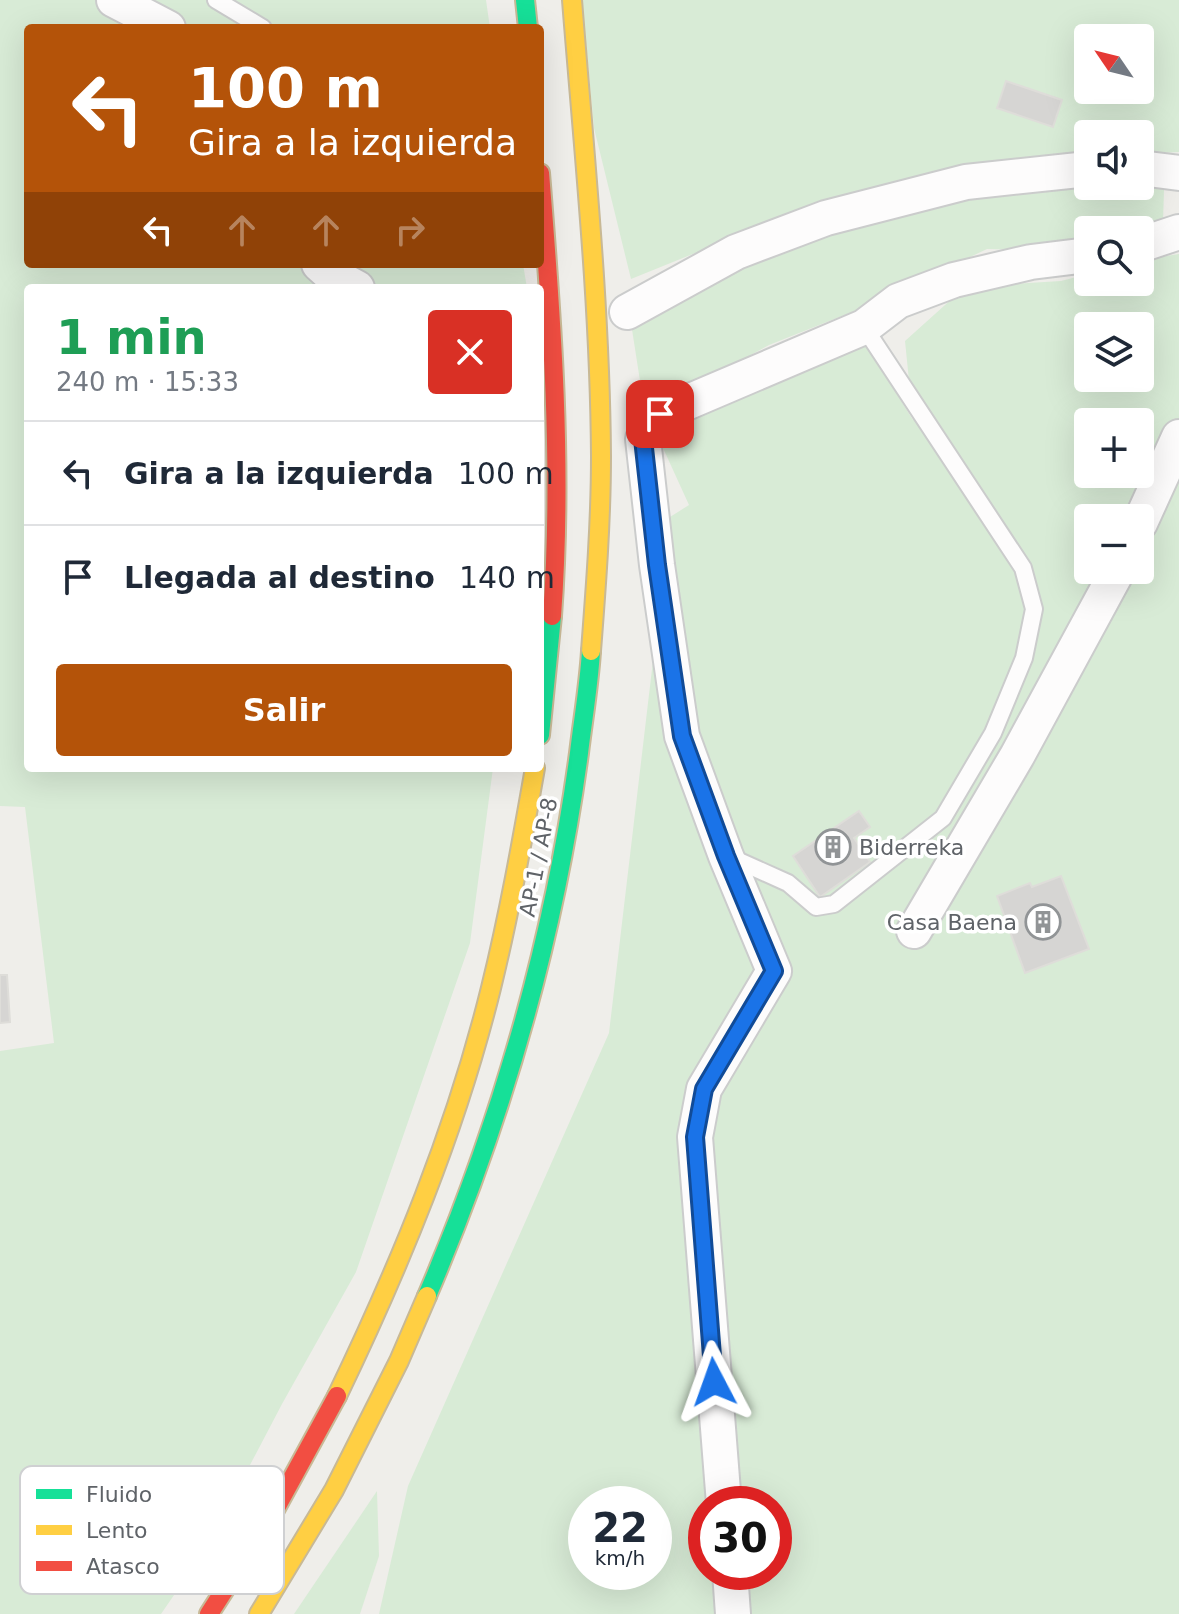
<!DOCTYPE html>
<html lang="es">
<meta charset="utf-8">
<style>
:root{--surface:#fff;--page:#f2f2f3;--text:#1f2937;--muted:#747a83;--line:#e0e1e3;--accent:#b45309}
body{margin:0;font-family:"DejaVu Sans",sans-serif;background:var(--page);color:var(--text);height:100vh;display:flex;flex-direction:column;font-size:30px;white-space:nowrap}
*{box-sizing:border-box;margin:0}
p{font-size:26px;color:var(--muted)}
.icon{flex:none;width:44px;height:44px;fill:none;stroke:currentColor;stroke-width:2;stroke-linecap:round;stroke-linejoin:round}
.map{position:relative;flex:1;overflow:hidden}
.panel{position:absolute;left:24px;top:284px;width:520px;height:488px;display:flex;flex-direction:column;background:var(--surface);border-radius:8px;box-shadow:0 8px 32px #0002}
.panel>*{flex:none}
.banner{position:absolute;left:24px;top:24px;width:520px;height:244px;border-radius:8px;box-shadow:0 8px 32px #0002;background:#b45309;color:#fff;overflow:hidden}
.needle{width:52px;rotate:305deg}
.fabs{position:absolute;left:1074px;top:24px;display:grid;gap:16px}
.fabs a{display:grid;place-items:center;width:80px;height:80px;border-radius:8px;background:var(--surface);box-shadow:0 8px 32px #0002;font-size:40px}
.speed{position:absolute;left:568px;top:1486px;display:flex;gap:16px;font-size:40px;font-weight:700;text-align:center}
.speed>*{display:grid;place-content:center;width:104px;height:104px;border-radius:50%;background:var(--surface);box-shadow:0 8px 32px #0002;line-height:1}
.speed small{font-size:20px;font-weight:400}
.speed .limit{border:12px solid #d22;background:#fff;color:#111}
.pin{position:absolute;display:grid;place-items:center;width:68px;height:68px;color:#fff;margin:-34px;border-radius:16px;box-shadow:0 4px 12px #0006}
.me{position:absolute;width:88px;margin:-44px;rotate:356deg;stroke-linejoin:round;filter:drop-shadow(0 0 6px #0008)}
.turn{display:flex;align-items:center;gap:28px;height:168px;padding:0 32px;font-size:36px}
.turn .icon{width:104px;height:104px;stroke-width:2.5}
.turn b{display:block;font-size:56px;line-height:68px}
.lanes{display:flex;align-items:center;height:76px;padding:0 32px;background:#0003;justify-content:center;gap:40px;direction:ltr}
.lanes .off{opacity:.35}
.round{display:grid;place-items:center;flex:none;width:84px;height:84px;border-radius:8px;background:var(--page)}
.headline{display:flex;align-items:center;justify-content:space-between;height:136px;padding:0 32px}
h1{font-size:48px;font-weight:800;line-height:60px;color:#1e9e55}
.cta{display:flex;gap:16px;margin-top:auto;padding:16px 32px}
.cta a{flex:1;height:92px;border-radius:8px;background:var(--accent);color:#fff;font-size:32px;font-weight:800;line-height:92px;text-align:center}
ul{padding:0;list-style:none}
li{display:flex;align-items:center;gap:24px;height:104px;padding:0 32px;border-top:2px solid var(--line)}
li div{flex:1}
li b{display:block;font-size:30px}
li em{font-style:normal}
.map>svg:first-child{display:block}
</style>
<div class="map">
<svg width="1179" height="1614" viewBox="0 0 1179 1614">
<rect width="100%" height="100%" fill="#efeeea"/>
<g fill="#d8ebd6" fill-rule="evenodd">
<polygon points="0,0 105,0 150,28 28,28 28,264 523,264 527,288 28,288 28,768 493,768 470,943 356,1272 282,1404 207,1547 161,1614 0,1614 0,1051 54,1043 25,807 0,806"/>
<polygon points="112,0 486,0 490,28 167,28"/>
<path d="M582,0H1179V152L1140,154V134H1088V157L789,215L631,279L594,128ZM1088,38H1140V90H1088Z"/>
<polygon points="1140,182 1164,190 1163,222 1135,230 1088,230 1088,244 1061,251 987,249 867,306 769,345 645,413 631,323 814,234 971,193 1088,186 1140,186"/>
<path d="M1179,254V1614H379L408,1486L609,1033L670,517L689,505L658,437L688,417L863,340L913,420L905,341L965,287L1061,281L1088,274V282H1140V260ZM1088,326H1140V378H1088ZM1088,422H1140V474H1088ZM1088,518H1140V570H1088ZM586,1504H654V1572H586ZM706,1504H774V1572H706Z"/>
<polygon points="377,1491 379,1556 360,1614 294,1614"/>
</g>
<g fill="#d6d5d3" stroke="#deddd9" stroke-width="2">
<polygon points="1006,81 1062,100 1053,127 997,108"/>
<polygon points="859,811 870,827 854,838 870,862 820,897 793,856"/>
<polygon points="1061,876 1089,949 1025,973 997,896 1030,883 1032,887"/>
<polygon points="0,975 7,975 10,1022 0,1023"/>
</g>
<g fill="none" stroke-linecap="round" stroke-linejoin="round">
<defs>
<g id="lane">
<polyline points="216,0 263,28"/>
<polyline points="730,857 788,883 816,907 834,904 943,818 993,733 1024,658 1034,609 1023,568 864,327"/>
</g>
<g id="street">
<polyline points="114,0 168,28"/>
<polyline points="1140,168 1179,173"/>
<polyline points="1140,245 1179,232"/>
<polyline points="319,264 329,273 357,288"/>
<polyline points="627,312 736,252 826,218 966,182 1088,169"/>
<polyline points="1140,523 1179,437"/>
<polyline points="914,931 1017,756 1118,570"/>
<polyline points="724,1504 695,1137 704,1089 774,971 726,856 682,736 657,565 643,439 660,414 864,327 898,301 954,280 1031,262 1088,255"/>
<polyline points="730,1572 733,1614"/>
</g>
<g id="fast">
<polyline points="525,0 528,28"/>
<polyline points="540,735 552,616"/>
<path d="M427,1296C501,1123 554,940 579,753C583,719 589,685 591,651"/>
</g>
<g id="slow">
<path d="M572,0C584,152 600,304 601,456C601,521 596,586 591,651"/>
<path d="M337,1396C400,1265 456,1130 491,988C509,915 522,842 535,768"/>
<polyline points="259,1614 334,1490 399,1361 427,1296"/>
</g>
<g id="jam">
<path d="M540,173C552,320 563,468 552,616"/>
<polyline points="209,1614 270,1519 337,1396"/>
</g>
</defs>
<use href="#lane" stroke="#cbcccc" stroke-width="20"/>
<use href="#street" stroke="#cbcccc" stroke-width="38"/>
<use href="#fast" stroke="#c8b996" stroke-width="22"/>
<use href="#slow" stroke="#c8b996" stroke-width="22"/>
<use href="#jam" stroke="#c8b996" stroke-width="22"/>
<use href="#lane" stroke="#fdfcfc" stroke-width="16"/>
<use href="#street" stroke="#fdfcfc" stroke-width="34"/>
<use href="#fast" stroke="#16e098" stroke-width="18"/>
<use href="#slow" stroke="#ffcf43" stroke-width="18"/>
<use href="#jam" stroke="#f24e42" stroke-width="18"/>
</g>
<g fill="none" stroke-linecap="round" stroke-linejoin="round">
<defs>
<polyline id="route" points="660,414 643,439 657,565 682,736 726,856 774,971 704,1089 695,1137 714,1382"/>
</defs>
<use href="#route" stroke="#114b97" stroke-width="20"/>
<use href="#route" stroke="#1a73e8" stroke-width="14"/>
</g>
<defs>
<symbol id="building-ring" viewBox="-11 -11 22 22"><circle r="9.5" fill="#fff" stroke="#919496" stroke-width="1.5"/><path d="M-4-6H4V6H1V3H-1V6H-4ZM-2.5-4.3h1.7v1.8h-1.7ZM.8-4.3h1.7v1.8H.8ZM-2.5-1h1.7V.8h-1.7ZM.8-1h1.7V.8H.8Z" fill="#919496"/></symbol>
</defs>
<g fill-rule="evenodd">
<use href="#building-ring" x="813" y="827" width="40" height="40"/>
<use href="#building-ring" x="1023" y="902" width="40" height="40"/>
</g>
<g text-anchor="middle" stroke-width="7" stroke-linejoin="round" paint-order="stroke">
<g font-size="22" fill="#5f6368" stroke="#fff" text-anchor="start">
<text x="859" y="855">Biderreka</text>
<text x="1017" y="930" text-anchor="end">Casa Baena</text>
</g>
<g font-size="22" fill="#5f6368" stroke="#fff">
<text transform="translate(538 857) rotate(-79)" y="8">AP-1 / AP-8</text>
</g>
</g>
<rect x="20" y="1466" width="264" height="128" rx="12" fill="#fff" stroke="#cfd0d2" stroke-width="2"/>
<rect x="36" y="1489" width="36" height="10" fill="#16e098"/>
<rect x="36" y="1525" width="36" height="10" fill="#ffcf43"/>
<rect x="36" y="1561" width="36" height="10" fill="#f24e42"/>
<g font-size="22" fill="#5f6368">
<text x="86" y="1502">Fluido</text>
<text x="86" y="1538">Lento</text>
<text x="86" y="1574">Atasco</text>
</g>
</svg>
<div class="fabs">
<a><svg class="needle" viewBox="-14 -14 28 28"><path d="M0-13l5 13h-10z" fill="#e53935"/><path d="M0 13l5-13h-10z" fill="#747a83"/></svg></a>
<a><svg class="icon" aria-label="sound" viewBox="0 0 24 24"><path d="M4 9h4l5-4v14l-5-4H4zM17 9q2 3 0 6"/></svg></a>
<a><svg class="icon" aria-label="search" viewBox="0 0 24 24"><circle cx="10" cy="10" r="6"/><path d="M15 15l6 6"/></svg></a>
<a><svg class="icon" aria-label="layers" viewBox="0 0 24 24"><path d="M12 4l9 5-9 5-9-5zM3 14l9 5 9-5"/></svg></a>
<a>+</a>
<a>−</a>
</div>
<div class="speed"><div>22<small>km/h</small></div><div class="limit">30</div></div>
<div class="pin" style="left:660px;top:414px;background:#d93025"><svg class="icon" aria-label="arrive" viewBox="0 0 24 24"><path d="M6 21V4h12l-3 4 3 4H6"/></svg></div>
<svg class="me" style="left:714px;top:1382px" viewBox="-20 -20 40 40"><path d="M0-17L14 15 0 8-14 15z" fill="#1a73e8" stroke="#fff" stroke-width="4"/></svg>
<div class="banner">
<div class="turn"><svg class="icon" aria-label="left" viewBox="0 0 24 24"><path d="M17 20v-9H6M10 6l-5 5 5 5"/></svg><div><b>100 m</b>Gira a la izquierda</div></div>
<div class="lanes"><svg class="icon" aria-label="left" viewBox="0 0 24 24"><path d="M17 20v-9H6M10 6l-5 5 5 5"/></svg><svg class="icon off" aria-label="ahead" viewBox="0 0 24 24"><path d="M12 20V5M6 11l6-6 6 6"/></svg><svg class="icon off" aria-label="ahead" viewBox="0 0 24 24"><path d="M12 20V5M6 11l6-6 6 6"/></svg><svg class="icon off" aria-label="right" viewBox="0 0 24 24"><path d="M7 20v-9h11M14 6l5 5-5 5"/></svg></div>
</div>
<section class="panel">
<div class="headline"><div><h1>1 min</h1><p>240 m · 15:33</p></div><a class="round" style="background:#d93025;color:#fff"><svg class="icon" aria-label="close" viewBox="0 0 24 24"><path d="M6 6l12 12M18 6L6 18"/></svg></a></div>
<ul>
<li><svg class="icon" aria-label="left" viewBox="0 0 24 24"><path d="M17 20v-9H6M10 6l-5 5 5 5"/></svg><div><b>Gira a la izquierda</b></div><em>100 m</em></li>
<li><svg class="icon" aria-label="arrive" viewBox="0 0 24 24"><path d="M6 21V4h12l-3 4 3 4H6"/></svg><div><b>Llegada al destino</b></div><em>140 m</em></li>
</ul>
<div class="cta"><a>Salir</a></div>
</section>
</div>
